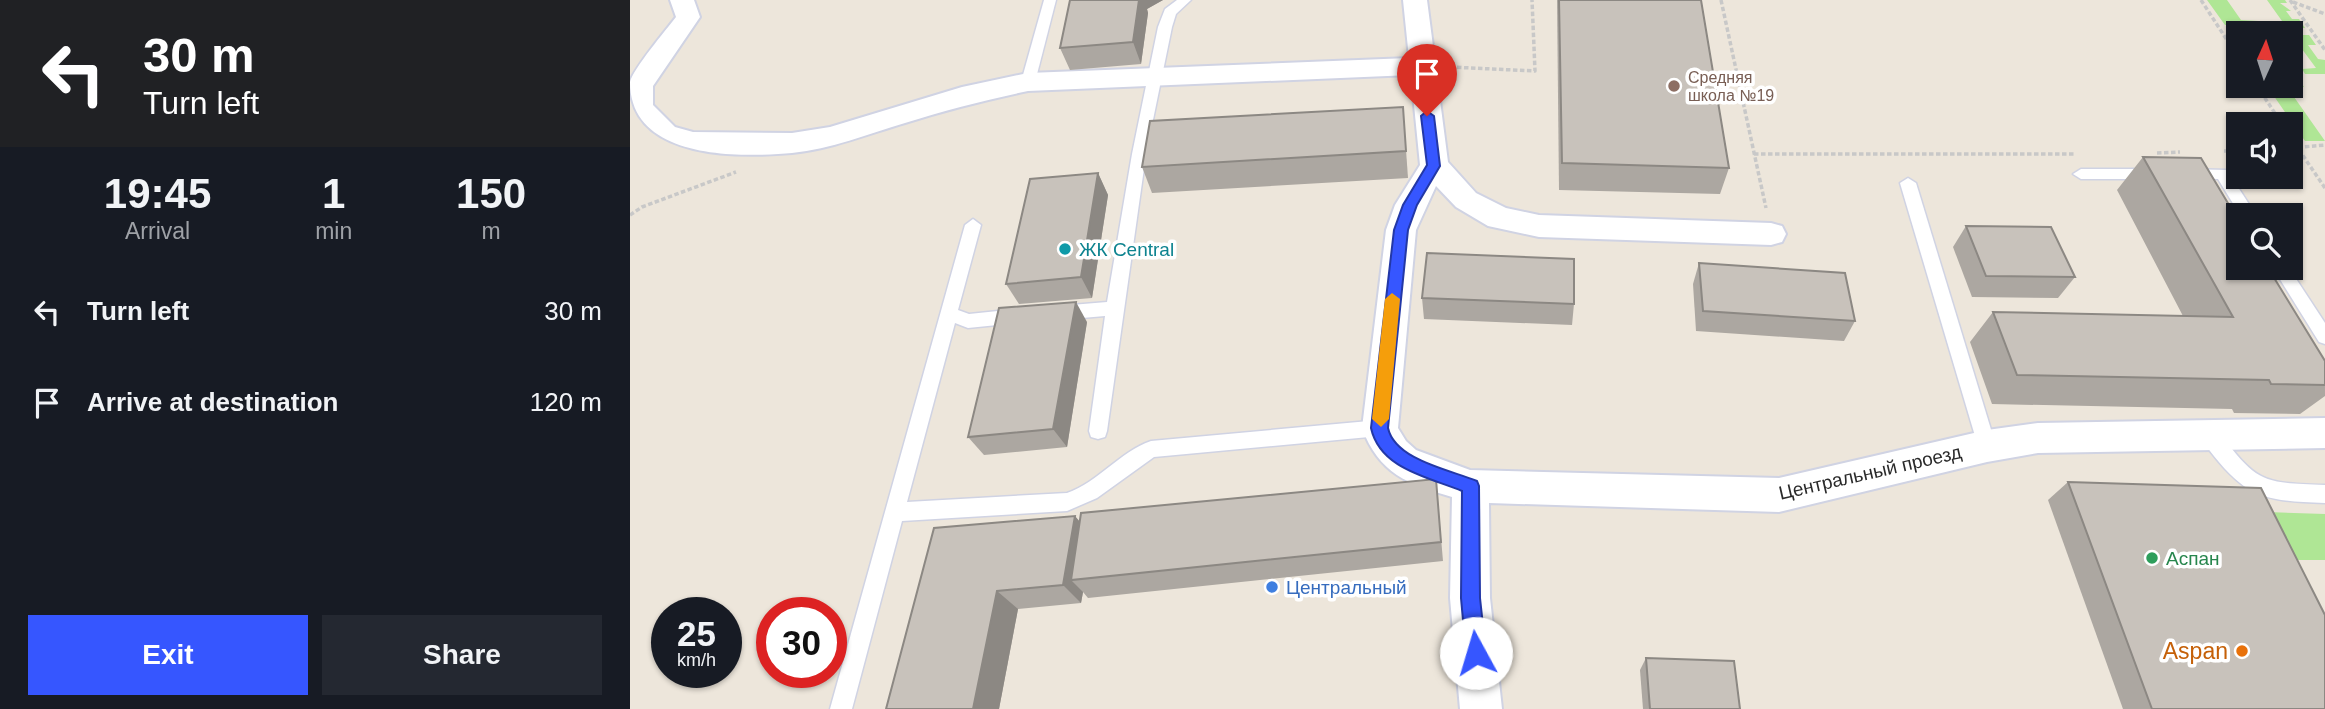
<!DOCTYPE html>
<meta charset="utf-8">
<style>
:root{--surface:#171b24;--page:#242831;--text:#f1f3f6;--muted:#9ea1a6;--accent:#3656ff}
body{margin:0;font-family:Helvetica,sans-serif;background:var(--page);color:var(--text);height:100vh;display:flex;flex-direction:column;font-size:26px;white-space:nowrap}
*{box-sizing:border-box;margin:0}
p{font-size:23px;color:var(--muted)}
.icon{flex:none;width:38px;height:38px;fill:none;stroke:currentColor;stroke-width:2;stroke-linecap:round;stroke-linejoin:round}
.map{position:relative;flex:1;overflow:hidden}
.sheet{display:flex;flex-direction:column;background:var(--surface);width:630px}
.sheet>*{flex:none}
.guide{background:#202124;color:#fff;overflow:hidden}
.needle{width:46px;rotate:3deg}
.controls{position:absolute;left:1596px;top:21px;display:grid;gap:14px}
.controls a{display:grid;place-items:center;width:77px;height:77px;border-radius:0px;background:var(--surface);box-shadow:0 2px 5px #0004;font-size:35px}
.speed{position:absolute;left:21px;top:597px;display:flex;gap:14px;font-size:35px;font-weight:700;text-align:center}
.speed>*{display:grid;place-content:center;width:91px;height:91px;border-radius:50%;background:var(--surface);box-shadow:0 2px 5px #0004;line-height:1}
.speed small{font-size:18px;font-weight:400}
.speed .limit{border:10px solid #d22;background:#fff;color:#111}
.pin{position:absolute;display:grid;place-items:center;width:60px;height:60px;color:#fff;margin:-72px -30px;border-radius:50% 50% 50% 0;rotate:-45deg;box-shadow:0 0 7px #0007}
.pin .icon{rotate:45deg}
.me{position:absolute;width:77px;margin:-38px;rotate:354deg;stroke-linejoin:round;filter:drop-shadow(0 0 5px #0008)}
.turn{display:flex;align-items:center;gap:24px;height:147px;padding:0 28px;font-size:32px}
.turn .icon{width:91px;height:91px;stroke-width:2.5}
.turn b{display:block;font-size:49px;line-height:60px}
.eta{display:flex;justify-content:space-evenly;align-items:center;height:119px;text-align:center}
.eta b{font-size:42px;font-weight:800;line-height:49px}
.cta{display:flex;gap:14px;margin-top:auto;padding:14px 28px}
.cta a{flex:1;height:80px;border-radius:0px;background:var(--accent);color:#fff;font-size:28px;font-weight:800;line-height:80px;text-align:center}
.cta a+a{background:var(--page);color:var(--text)}
ul{padding:0;list-style:none}
li{display:flex;align-items:center;gap:21px;height:91px;padding:0 28px}
li div{flex:1}
li b{display:block;font-size:26px}
li em{font-style:normal}
main{display:flex;flex:1;min-height:0}
.map>svg:first-child{display:block}
</style>
<main>
<section class="sheet">
<div class="guide">
<div class="turn"><svg class="icon" aria-label="left" viewBox="0 0 24 24"><path d="M17 20v-9H6M10 6l-5 5 5 5"/></svg><div><b>30 m</b>Turn left</div></div>
</div>
<div class="eta">
<div><b>19:45</b><p>Arrival</p></div>
<div><b>1</b><p>min</p></div>
<div><b>150</b><p>m</p></div>
</div>
<ul>
<li><svg class="icon" aria-label="left" viewBox="0 0 24 24"><path d="M17 20v-9H6M10 6l-5 5 5 5"/></svg><div><b>Turn left</b></div><em>30 m</em></li>
<li><svg class="icon" aria-label="arrive" viewBox="0 0 24 24"><path d="M6 21V4h12l-3 4 3 4H6"/></svg><div><b>Arrive at destination</b></div><em>120 m</em></li>
</ul>
<div class="cta"><a>Exit</a><a>Share</a></div>
</section>
<div class="map">
<svg width="1695" height="709" viewBox="0 0 1695 709">
<rect width="100%" height="100%" fill="#ede6db"/>
<g fill="#afe695">
<polygon points="1577,0 1597,0 1611,20 1629,21 1632,26 1595,25"/>
<polygon points="1637,0 1655,0 1657,3 1650,3 1661,11 1656,11 1662,19 1669,19 1675,28 1642,27 1639,22 1652,21"/>
<polygon points="1661,35 1679,35 1686,45 1678,45 1688,59 1695,60 1695,74 1675,74 1672,69 1686,68 1666,41 1661,41"/>
<polygon points="1661,81 1670,81 1674,87 1657,87 1695,141 1675,141 1637,86 1661,86"/>
<polygon points="1637,512 1695,514 1695,560 1661,560"/>
</g>
<g fill="none" stroke-linecap="round" stroke-linejoin="round">
<defs>
<g id="lane">
<polygon points="414,0 426,0 405,82 398,87 391,82"/>
<polygon points="547,0 561,0 546,14 542,27 516,154 477,431 475,437 468,439 461,437 459,431 475,316 429,320 421,313 429,306 477,302 502,154 528,27 535,9"/>
<polygon points="1451,169 1521,169 1529,174 1521,179 1451,179 1443,174"/>
<polygon points="1556,169 1597,170 1626,215 1610,215 1588,179 1551,178 1548,174"/>
<polygon points="1278,178 1286,183 1366,446 1364,452 1357,454 1350,452 1348,446 1270,183"/>
<path d="M343,219L351,225L328,310L339,314L387,309L393,311L395,316L393,321L387,323L338,328L325,323L277,502L437,493C469,482 489,452 521,441L750,420L757,422L759,428L757,434L750,436L524,457L467,498L437,511L272,521L222,709H200L335,225Z"/>
<polygon points="1643,268 1659,268 1695,323 1695,344 1689,342"/>
<path d="M1580,428L1587,430C1627,482 1630,483 1695,485V503C1628,501 1614,496 1573,442L1571,436L1573,430Z"/>
</g>
<path id="street" d="M40,0H64L70,17L23,86V105L45,127L63,132L162,133L200,127L332,87L398,73L779,58L773,0H797L818,162L846,193L876,208L909,215L1141,223L1152,226L1156,234L1152,242L1141,245L909,237L858,226L826,207L806,186L786,230L768,428L776,441L786,450L840,470L1149,478L1357,430L1408,423L1695,418V448L1408,453L1357,462L1149,512L859,503L860,598L872,709H830L820,598L822,497C778,484 749,474 732,428L756,230L765,205L790,165L781,75L398,91C356,100 316,110 275,123C238,134 201,149 162,153C115,157 0,162 0,82C3,69 36,30 46,17Z"/>
</defs>
<use href="#lane" stroke="#d0d3e3" stroke-width="3"/>
<use href="#street" stroke="#d0d3e3" stroke-width="4"/>
<g stroke="#c8c8c8" stroke-width="3.5" stroke-dasharray="4.5 2.5" stroke-linecap="butt">
<polyline points="1091,0 1136,208"/>
<polyline points="1571,0 1608,57"/>
<polyline points="1660,0 1695,50"/>
<polyline points="1663,2 1695,14"/>
<polyline points="820,67 905,71 902,0"/>
<polyline points="1627,86 1652,124"/>
<polyline points="1661,138 1695,188"/>
<polyline points="1661,148 1695,145"/>
<polyline points="1594,151 1608,151"/>
<polyline points="1527,153 1550,152"/>
<polyline points="1124,154 1445,154"/>
<polyline points="0,215 12,207 106,172"/>
</g>
<use href="#lane" fill="#fff" fill-rule="evenodd"/>
<use href="#street" fill="#fff" fill-rule="evenodd"/>
</g>
<g fill="#aca7a1">
<polygon points="440,0 533,0 517,9 518,13 511,64 440,70 430,48"/>
<polygon points="927,0 1071,0 1099,168 1090,194 929,190"/>
<polygon points="773,107 778,178 522,193 512,167"/>
<polygon points="1513,157 1695,361 1695,396 1670,414 1604,413 1602,409 1362,404 1340,342 1363,312 1553,316 1487,190"/>
<polygon points="468,173 478,195 462,298 389,304 376,284"/>
<polygon points="1336,226 1445,277 1428,298 1342,297 1323,247"/>
<polygon points="1069,263 1225,321 1214,341 1066,331 1063,284"/>
<polygon points="792,298 944,304 942,325 794,319"/>
<polygon points="457,322 437,447 354,455 338,437"/>
<polygon points="806,479 813,561 458,598 453,592 451,603 388,609 369,709 304,528 450,522"/>
<polygon points="1438,482 1695,709 1493,709 1418,500"/>
<polygon points="1016,658 1110,709 1013,709 1010,670"/>
</g>
<g fill="#8c8883">
<polygon points="508,0 533,0 517,9 518,13 511,64 503,42"/>
<polygon points="468,173 478,195 462,298 451,277"/>
<polygon points="446,302 457,322 437,447 423,429"/>
<polygon points="445,516 462,536 441,580 453,592 451,603 433,585"/>
<polygon points="367,591 388,609 369,709 343,709"/>
</g>
<g fill="#c8c2bb" stroke="#8c8883" stroke-width="2">
<polygon points="440,0 509,0 503,42 430,48"/>
<polygon points="929,0 1071,0 1099,168 932,163"/>
<polygon points="773,107 776,151 512,167 520,121"/>
<polygon points="1513,157 1571,158 1608,220 1608,268 1638,268 1695,361 1695,385 1641,384 1639,380 1387,375 1363,312 1603,317"/>
<polygon points="468,173 451,277 376,284 400,179"/>
<polygon points="1336,226 1421,227 1445,277 1356,276"/>
<polygon points="797,253 944,259 944,304 792,298"/>
<polygon points="1069,263 1215,273 1225,321 1073,311"/>
<polygon points="446,302 423,429 338,437 369,308"/>
<polygon points="806,479 811,542 441,580 451,513"/>
<polygon points="1438,482 1631,488 1695,615 1695,709 1522,709"/>
<polygon points="445,516 433,585 367,591 343,709 256,709 304,528"/>
<polygon points="1016,658 1104,661 1110,709 1020,709"/>
</g>
<path fill="#3656ff" stroke="#2338a6" stroke-width="2" d="M797,111L804,116L810,166L787,205L778,230L758,428C765,460 820,470 847,481L849,486L850,598L856,653L853,660L846,663L839,660L836,653L831,598L832,491C798,477 750,469 741,428L764,230L773,205L797,165L791,116Z"/>
<polygon fill="#f59e0b" points="762,293 770,299 759,419 751,427 742,419 755,299"/>
<circle fill="#8d6e63" stroke="#fff" stroke-width="2.5" cx="1044" cy="86" r="7"/>
<circle fill="#0f9aa8" stroke="#fff" stroke-width="2.5" cx="435" cy="249" r="7"/>
<circle fill="#2e9e5b" stroke="#fff" stroke-width="2.5" cx="1522" cy="558" r="7"/>
<circle fill="#3f7fe0" stroke="#fff" stroke-width="2.5" cx="642" cy="587" r="7"/>
<circle fill="#e8710a" stroke="#fff" stroke-width="2.5" cx="1612" cy="651" r="7"/>
<g text-anchor="middle" stroke-width="7" stroke-linejoin="round" paint-order="stroke">
<g font-size="16" fill="#785e54" stroke="#fff" text-anchor="start">
<text x="1058" y="83">Средняя<tspan x="1058" dy="18">школа №19</tspan></text>
</g>
<g font-size="19" fill="#0d838f" stroke="#fff" text-anchor="start">
<text x="449" y="256">ЖК Central</text>
</g>
<g font-size="19" fill="#2a2a2a" stroke="#fff">
<text transform="translate(1240 472) rotate(-13)" y="7">Центральный проезд</text>
</g>
<g font-size="19" fill="#27864d" stroke="#fff" text-anchor="start">
<text x="1536" y="565">Аспан</text>
</g>
<g font-size="19" fill="#366cbe" stroke="#fff" text-anchor="start">
<text x="656" y="594">Центральный</text>
</g>
<g font-size="23" fill="#c56008" stroke="#fff" text-anchor="end">
<text x="1598" y="659">Aspan</text>
</g>
</g>
</svg>
<div class="controls">
<a><svg class="needle" viewBox="-14 -14 28 28"><path d="M0-13l5 13h-10z" fill="#e53935"/><path d="M0 13l5-13h-10z" fill="#9ea1a6"/></svg></a>
<a><svg class="icon" aria-label="sound" viewBox="0 0 24 24"><path d="M4 9h4l5-4v14l-5-4H4zM17 9q2 3 0 6"/></svg></a>
<a><svg class="icon" aria-label="search" viewBox="0 0 24 24"><circle cx="10" cy="10" r="6"/><path d="M15 15l6 6"/></svg></a>
</div>
<div class="speed"><div>25<small>km/h</small></div><div class="limit">30</div></div>
<div class="pin" style="left:797px;top:116px;background:#d93025"><svg class="icon" aria-label="arrive" viewBox="0 0 24 24"><path d="M6 21V4h12l-3 4 3 4H6"/></svg></div>
<svg class="me" style="left:846px;top:653px" viewBox="-20 -20 40 40"><circle r="19" fill="#fff"/><path d="M0-13L10 11 0 6-10 11z" fill="#3656ff"/></svg>
</div>
</main>
